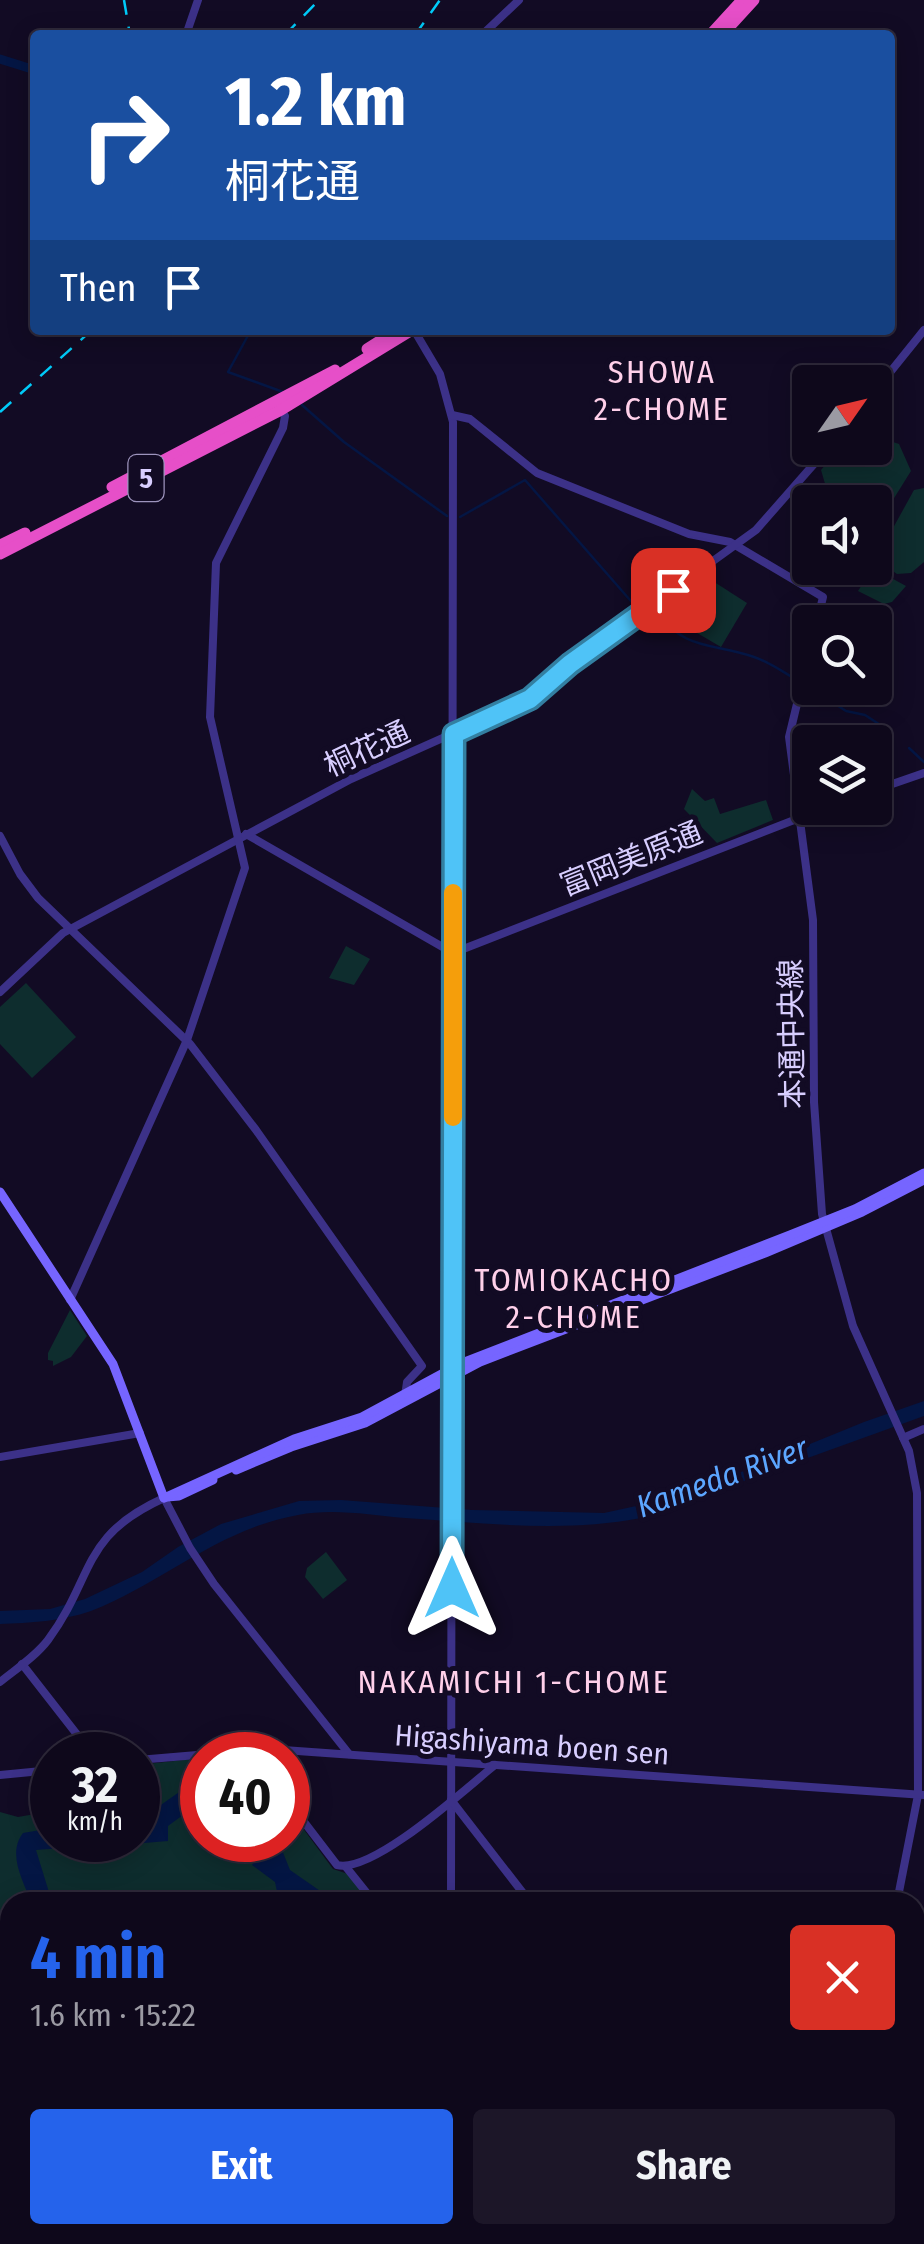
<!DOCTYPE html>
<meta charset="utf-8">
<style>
:root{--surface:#0e081b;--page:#1c1628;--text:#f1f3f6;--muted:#9b9aa3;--line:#2e293a;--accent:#2563eb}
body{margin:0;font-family:"Fira Sans Condensed","Noto Sans JP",sans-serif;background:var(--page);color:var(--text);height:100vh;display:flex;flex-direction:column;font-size:38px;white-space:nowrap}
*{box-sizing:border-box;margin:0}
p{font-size:32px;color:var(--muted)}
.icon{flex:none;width:55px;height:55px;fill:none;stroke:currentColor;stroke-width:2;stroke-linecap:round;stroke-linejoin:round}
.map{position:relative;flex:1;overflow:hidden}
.side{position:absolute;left:0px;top:1892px;width:925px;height:352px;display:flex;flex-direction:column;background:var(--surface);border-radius:30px 30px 0 0;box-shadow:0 5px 25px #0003,0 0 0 2px var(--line)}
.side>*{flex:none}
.top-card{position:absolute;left:30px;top:30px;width:865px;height:305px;border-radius:10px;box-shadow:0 5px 25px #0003,0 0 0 2px var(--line);background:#1a4fa0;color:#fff;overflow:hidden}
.needle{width:65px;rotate:56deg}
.controls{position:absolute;left:792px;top:365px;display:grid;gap:20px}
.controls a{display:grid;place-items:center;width:100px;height:100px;border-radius:10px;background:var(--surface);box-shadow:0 5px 25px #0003,0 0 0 2px var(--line);font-size:50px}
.speed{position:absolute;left:30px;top:1732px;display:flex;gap:20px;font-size:50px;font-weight:700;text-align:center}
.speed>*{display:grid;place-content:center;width:130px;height:130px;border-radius:50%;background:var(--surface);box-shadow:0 5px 25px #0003,0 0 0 2px var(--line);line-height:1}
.speed small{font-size:25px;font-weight:400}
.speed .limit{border:15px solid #d22;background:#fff;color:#111}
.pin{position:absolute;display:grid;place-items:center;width:85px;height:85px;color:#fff;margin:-42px;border-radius:20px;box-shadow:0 5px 15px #0006}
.me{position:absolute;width:110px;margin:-55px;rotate:0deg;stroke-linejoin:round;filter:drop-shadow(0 0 8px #0008)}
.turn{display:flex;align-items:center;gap:35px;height:210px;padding:0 30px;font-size:45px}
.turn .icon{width:130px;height:130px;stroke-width:2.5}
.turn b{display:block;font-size:70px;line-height:85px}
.then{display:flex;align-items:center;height:95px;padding:0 30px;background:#0003;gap:20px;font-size:38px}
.round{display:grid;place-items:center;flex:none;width:105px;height:105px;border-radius:10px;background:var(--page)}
.summary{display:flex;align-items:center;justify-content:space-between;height:170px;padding:0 30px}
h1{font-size:60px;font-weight:700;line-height:75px;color:var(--accent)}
.cta{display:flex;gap:20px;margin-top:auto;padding:20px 30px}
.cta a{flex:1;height:115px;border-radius:10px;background:var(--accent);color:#fff;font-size:40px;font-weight:700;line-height:115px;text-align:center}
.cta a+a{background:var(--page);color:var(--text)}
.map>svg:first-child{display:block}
</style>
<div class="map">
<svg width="924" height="2244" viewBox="0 0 924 2244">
<rect width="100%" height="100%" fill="#120b24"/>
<g fill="#0e2d2e">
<polygon points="875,436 899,444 911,471 881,519 875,516 875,502 852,502 826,487 821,470 840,448 875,448"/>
<polygon points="924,488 924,562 911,573 897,574 890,569 882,548 914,490"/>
<polygon points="873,568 906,586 892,602 884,604 858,591"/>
<path d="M708,578L747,603L721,647L668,616C676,598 689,585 708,578Z"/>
<polygon points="692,789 705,801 714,798 720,814 766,800 773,820 717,843 684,809"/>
<polygon points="346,946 370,959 354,985 329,978"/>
<polygon points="26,983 76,1037 32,1078 0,1044 0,1007"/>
<polygon points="70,1310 87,1336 71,1357 53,1366 53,1361 48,1360 48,1353"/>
<polygon points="326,1552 347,1580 323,1599 305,1577 307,1568"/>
<polygon points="202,1758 202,1840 288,1840 288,1808 333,1869 348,1874 370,1902 10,1902 10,2091 0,2082 0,1812 18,1817 52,1811 52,1840 138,1840 138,1765"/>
<polygon points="915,2164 924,2164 924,2243 893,2235 915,2235"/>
<polygon points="108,2235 183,2235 188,2243 107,2244"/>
</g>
<g fill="#041644">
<path d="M924,1401V1416L641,1518C564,1533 482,1523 405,1518C370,1515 333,1508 298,1515C216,1530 165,1582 91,1611C62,1621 30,1623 0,1624V1611L50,1609L85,1599L142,1572L178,1547L221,1524L299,1501L341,1500L472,1510L604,1513L682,1496L864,1422Z"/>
<path d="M202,1776V1801L168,1826V1841L144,1843L124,1857L114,1844L36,1850L52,1902H31C23,1880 7,1854 23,1833L52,1828V1840H138V1821Z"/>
<polygon points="255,1840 278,1840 290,1870 336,1902 302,1902 297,1899 279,1902 275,1882 252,1865 261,1853"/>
</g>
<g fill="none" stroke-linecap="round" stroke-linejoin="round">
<g stroke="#041644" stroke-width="2.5">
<polyline points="251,330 228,372 283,392"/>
<polyline points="302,405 344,442 447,516"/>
<polyline points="460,517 525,480 637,608"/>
<path d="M655,610C686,652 710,642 754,657C769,662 783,672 797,680"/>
<polyline points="806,685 846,711 865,715 891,732"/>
<polyline points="909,748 924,762"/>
</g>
<polyline stroke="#041644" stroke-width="9" points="0,59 35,70"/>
<g stroke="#3c3188" stroke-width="8">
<polyline points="186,35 198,0"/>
<polyline points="482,35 519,0"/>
<polyline points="414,330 440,374 453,422 451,1902"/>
<polyline points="875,391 924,330"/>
<polyline points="452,415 470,419 537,473 689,534 730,542 823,597 817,622"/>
<polyline points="810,650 789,737 813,920 814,1102 822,1214 853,1326 909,1451 917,1493 918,1795 897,1902"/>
<polyline points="875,790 924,773"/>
<polyline points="246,834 453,953 825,808"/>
<polyline points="0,836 20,874 38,898 190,1044 256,1130 422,1366 407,1382 405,1396"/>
<polyline points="0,992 63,933 351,779 530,699 570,664 756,530 828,448"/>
<polyline points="70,1300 187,1040 245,868 210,717 216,563 283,428 285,416 279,407"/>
<polyline points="903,1438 924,1429"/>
<polyline points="0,1457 140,1433"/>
<polyline points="22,1664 93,1755"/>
<path d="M0,1682C16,1669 35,1657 48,1640C95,1576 80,1536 164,1498L190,1548L214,1584L349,1754"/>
<polyline points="138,1760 269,1749 924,1795"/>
<polyline points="0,1775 52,1770"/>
<polyline points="451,1800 530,1902"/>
<path d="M288,1801L337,1865C373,1874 465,1789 495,1765"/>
<polyline points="346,1867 374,1902"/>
<polyline points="0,2091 10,2101"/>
<polyline points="915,2120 924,2120"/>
<polyline points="0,2121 10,2112"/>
<polyline points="87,2235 92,2244"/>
<polyline points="73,2244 77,2235"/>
<polyline points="209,2244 225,2235"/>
<polyline points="451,2244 451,2235"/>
<polyline points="538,2244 551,2235"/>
<polyline points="825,2244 827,2235"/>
</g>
<g stroke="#7665ff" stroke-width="9">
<polyline points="0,1192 113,1364 164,1498"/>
<polyline points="236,1470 291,1447 365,1423 480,1362 765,1253 862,1212 924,1180"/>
<polyline points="167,1497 179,1496 213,1480"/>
<polyline points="164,1498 294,1439 362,1417 462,1363 790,1235 855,1209 924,1173"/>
</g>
<g stroke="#e64fc8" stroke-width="11">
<polyline points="710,35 742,0"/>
<polyline points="722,35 754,0"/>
<polyline points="367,349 397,330"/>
<polyline points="112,487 335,370"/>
<polyline points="0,545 25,533"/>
<polyline points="0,554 281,410 412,330"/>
</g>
<g stroke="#00cbf9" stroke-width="2.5" stroke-dasharray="15 12" stroke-linecap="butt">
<polyline points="124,0 130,35"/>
<polyline points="285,35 319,0"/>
<polyline points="415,35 440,0"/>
<polyline points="0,412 92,330"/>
</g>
</g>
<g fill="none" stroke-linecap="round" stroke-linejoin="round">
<defs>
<polyline id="route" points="452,1588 454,734 530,699 570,664 673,590"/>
</defs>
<use href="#route" stroke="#337fa1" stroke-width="25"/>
<use href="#route" stroke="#4fc3f7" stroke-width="18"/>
<polyline stroke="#f59e0b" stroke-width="18" points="453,1117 453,893"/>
</g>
<g text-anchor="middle" stroke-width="10" stroke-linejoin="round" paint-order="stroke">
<rect fill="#120b24" stroke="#9d94bd" stroke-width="2.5" x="128.5" y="455" width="35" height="46" rx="8"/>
<g font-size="28" font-weight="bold" fill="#d8ceff">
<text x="146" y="488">5</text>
</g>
<g font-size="30" fill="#d8ceff" stroke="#120b24">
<text transform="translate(367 749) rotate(-25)" y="10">桐花通</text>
<text transform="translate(631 859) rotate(-22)" y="10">富岡美原通</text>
<text transform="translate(792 1034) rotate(-91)" y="10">本通中央線</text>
<text transform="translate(532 1745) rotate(4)" y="10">Higashiyama boen sen</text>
</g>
<g font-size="32" letter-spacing="2.5" fill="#ffd0ea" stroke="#120b24">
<text x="662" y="383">SHOWA<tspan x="662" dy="37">2-CHOME</tspan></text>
<text x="574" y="1291">TOMIOKACHO<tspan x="574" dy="37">2-CHOME</tspan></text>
<text x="514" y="1693">NAKAMICHI 1-CHOME</text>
</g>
<g font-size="32" font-style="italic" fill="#5ca6ff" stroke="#120b24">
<text transform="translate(722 1477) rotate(-20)" y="11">Kameda River</text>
</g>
</g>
</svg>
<div class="controls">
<a><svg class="needle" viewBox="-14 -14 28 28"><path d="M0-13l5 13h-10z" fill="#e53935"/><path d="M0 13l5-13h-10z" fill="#9b9aa3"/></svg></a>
<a><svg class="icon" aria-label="sound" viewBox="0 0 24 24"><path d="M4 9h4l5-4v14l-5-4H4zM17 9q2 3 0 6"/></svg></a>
<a><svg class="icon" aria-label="search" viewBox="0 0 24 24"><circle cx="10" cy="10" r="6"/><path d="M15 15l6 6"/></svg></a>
<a><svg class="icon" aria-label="layers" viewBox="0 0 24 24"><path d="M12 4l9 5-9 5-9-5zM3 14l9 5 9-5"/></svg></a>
</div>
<div class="speed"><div>32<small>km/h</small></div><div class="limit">40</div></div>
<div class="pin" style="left:673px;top:590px;background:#d93025"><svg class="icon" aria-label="arrive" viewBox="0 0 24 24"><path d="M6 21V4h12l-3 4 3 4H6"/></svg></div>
<svg class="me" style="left:452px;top:1588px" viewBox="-20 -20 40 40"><path d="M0-17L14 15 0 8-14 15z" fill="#4fc3f7" stroke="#fff" stroke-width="4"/></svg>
<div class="top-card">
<div class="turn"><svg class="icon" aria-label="right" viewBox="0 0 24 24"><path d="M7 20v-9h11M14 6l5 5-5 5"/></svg><div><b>1.2 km</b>桐花通</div></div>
<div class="then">Then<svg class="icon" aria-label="arrive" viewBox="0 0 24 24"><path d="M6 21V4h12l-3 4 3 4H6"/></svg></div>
</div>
<section class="side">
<div class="summary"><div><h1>4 min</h1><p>1.6 km · 15:22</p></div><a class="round" style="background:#d93025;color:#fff"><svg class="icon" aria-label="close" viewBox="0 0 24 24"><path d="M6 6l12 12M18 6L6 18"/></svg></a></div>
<div class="cta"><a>Exit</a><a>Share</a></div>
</section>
</div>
